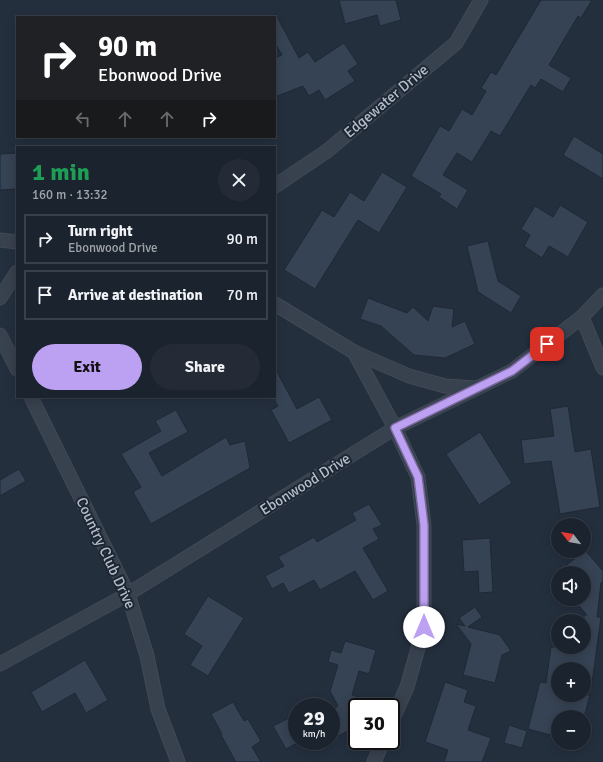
<!DOCTYPE html>
<meta charset="utf-8">
<style>
:root{--surface:#1b232e;--page:#242b36;--text:#f1f3f6;--muted:#a0a4aa;--line:#39404a;--accent:#bca0f2}
body{margin:0;font-family:Signika,sans-serif;background:var(--page);color:var(--text);height:100vh;display:flex;flex-direction:column;font-size:15px;white-space:nowrap}
*{box-sizing:border-box;margin:0}
p{font-size:13px;color:var(--muted)}
.icon{flex:none;width:22px;height:22px;fill:none;stroke:currentColor;stroke-width:2;stroke-linecap:round;stroke-linejoin:round}
.map{position:relative;flex:1;overflow:hidden}
.drawer{position:absolute;left:16px;top:146px;width:260px;height:252px;display:flex;flex-direction:column;background:var(--surface);border-radius:0px;box-shadow:0 2px 10px #0003,0 0 0 1px var(--line)}
.drawer>*{flex:none}
.hud{position:absolute;left:16px;top:16px;width:260px;height:122px;border-radius:0px;box-shadow:0 2px 10px #0003,0 0 0 1px var(--line);background:#202124;color:#fff;overflow:hidden}
.needle{width:26px;rotate:301deg}
.buttons{position:absolute;left:551px;top:518px;display:grid;gap:8px}
.buttons a{display:grid;place-items:center;width:40px;height:40px;border-radius:50%;background:var(--surface);box-shadow:0 2px 10px #0003,0 0 0 1px var(--line);font-size:20px}
.speed{position:absolute;left:288px;top:698px;display:flex;gap:8px;font-size:20px;font-weight:700;text-align:center}
.speed>*{display:grid;place-content:center;width:52px;height:52px;border-radius:50%;background:var(--surface);box-shadow:0 2px 10px #0003,0 0 0 1px var(--line);line-height:1}
.speed small{font-size:10px;font-weight:400}
.speed .limit{border:2px solid #111;border-radius:6px;background:#fff;color:#111}
.pin{position:absolute;display:grid;place-items:center;width:34px;height:34px;color:#fff;margin:-17px;border-radius:8px;box-shadow:0 2px 6px #0006}
.me{position:absolute;width:44px;margin:-22px;rotate:0deg;stroke-linejoin:round;filter:drop-shadow(0 0 3px #0008)}
.turn{display:flex;align-items:center;gap:14px;height:84px;padding:0 16px;font-size:18px}
.turn .icon{width:52px;height:52px;stroke-width:2.5}
.turn b{display:block;font-size:28px;line-height:34px}
.lanes{display:flex;align-items:center;height:38px;padding:0 16px;background:#0003;justify-content:center;gap:20px;direction:ltr}
.lanes .off{opacity:.35}
.round{display:grid;place-items:center;flex:none;width:42px;height:42px;border-radius:21px;background:var(--page)}
.headline{display:flex;align-items:center;justify-content:space-between;height:68px;padding:0 16px}
h1{font-size:24px;font-weight:800;line-height:30px;color:#1e9e55}
.primary-button{display:flex;gap:8px;margin-top:auto;padding:8px 16px}
.primary-button a{flex:1;height:46px;border-radius:24px;background:var(--accent);color:#111;font-size:16px;font-weight:800;line-height:46px;text-align:center}
.primary-button a+a{background:var(--page);color:var(--text)}
ul{padding:0;list-style:none}
li{display:flex;align-items:center;gap:12px;height:50px;margin:0 8px 6px;padding:0 8px;border:2px solid var(--line);border-radius:0px}
li div{flex:1}
li b{display:block;font-size:15px}
li em{font-style:normal}
.map>svg:first-child{display:block}
</style>
<div class="map">
<svg width="603" height="762" viewBox="0 0 603 762">
<rect width="100%" height="100%" fill="#242f3e"/>
<g fill="#364354" stroke="#1f2835">
<polygon points="339,0 396,0 401,20 380,26 377,15 345,24"/>
<polygon points="541,0 592,0 581,18 578,16 549,65 571,78 563,92 541,79 535,88 531,85 500,136 491,131 472,162 457,153 443,175 468,190 457,209 439,197 441,194 411,176 440,126 449,131 462,109 472,115 486,91 481,88 491,72 496,75"/>
<polygon points="275,13 299,58 308,52 315,62 344,43 358,64 348,71 355,81 325,100 319,90 309,96 303,86 275,97 275,58 282,55 275,43"/>
<polygon points="574,136 603,154 603,179 563,155"/>
<polygon points="17,153 17,189 0,190 0,154"/>
<polygon points="382,172 407,187 379,233 358,220 315,289 284,270 322,210 334,217 350,192 364,201"/>
<polygon points="560,205 588,222 568,257 549,246 542,258 524,246 530,235 521,229 535,206 553,217"/>
<polygon points="488,241 498,281 521,296 511,313 478,292 467,246"/>
<polygon points="368,298 407,313 413,307 428,321 433,306 454,309 452,327 465,321 475,344 445,358 414,355 381,326 360,319"/>
<polygon points="275,368 297,409 319,397 332,420 289,443 271,410 278,406 275,401"/>
<polygon points="568,406 575,452 591,449 600,507 560,514 551,461 524,464 521,440 554,436 550,409"/>
<polygon points="176,410 188,432 149,453 162,476 226,437 230,445 245,441 250,468 151,524 133,492 141,487 121,454 161,431 155,421"/>
<polygon points="480,432 512,483 479,505 446,454"/>
<polygon points="19,469 26,481 0,496 0,480"/>
<polygon points="369,504 382,525 373,529 379,539 363,548 388,591 373,600 355,571 320,590 314,580 289,593 283,583 272,589 265,576 284,566 278,557 314,537 317,542 356,520 352,513"/>
<polygon points="490,538 493,592 479,593 478,571 464,572 462,540"/>
<polygon points="585,550 603,571 603,581 601,583 597,617 601,617 592,683 584,682 584,669 558,669 558,695 590,695 584,717 558,717 558,737 528,729 540,682 546,683 551,647 584,647 584,615 587,615 573,599 584,599 584,573 557,573"/>
<polygon points="208,596 244,618 208,676 190,665 202,646 184,634"/>
<polygon points="475,607 482,617 468,627 500,635 511,651 502,655 495,683 463,675 471,644 456,624 465,626 459,618"/>
<polygon points="345,641 376,650 369,674 359,671 352,695 362,698 359,707 357,707 357,715 353,728 331,740 331,710 338,706 330,691 338,665 328,662 331,650 341,653"/>
<polygon points="85,660 108,700 86,713 75,693 42,712 31,692"/>
<polygon points="445,682 468,690 464,702 476,706 468,730 491,738 482,762 444,762 448,750 425,742"/>
<polygon points="233,702 244,721 248,719 261,741 252,747 261,762 236,762 221,735 222,734 211,714"/>
<polygon points="297,714 297,743 286,749 273,726"/>
<polygon points="509,725 527,731 522,748 504,743"/>
</g>
<g fill="none" stroke-linecap="round" stroke-linejoin="round">
<defs>
<g id="street">
<polyline points="275,186 327,151 456,43 481,0"/>
<polyline points="0,240 17,242"/>
<polyline points="0,298 17,272"/>
<polyline points="275,304 354,352 395,428 418,477 424,525 424,627 407,687 391,723"/>
<polyline points="582,317 603,368"/>
<polyline points="0,335 17,369"/>
<polyline points="354,352 409,376 445,386 476,388"/>
<polyline points="31,397 128,594 147,656 158,709 178,762"/>
<polyline points="0,664 128,594 395,428 512,371 582,317 603,295"/>
<polyline points="374,762 383,741"/>
</g>
</defs>
<use href="#street" stroke="#414a57" stroke-width="15"/>
<use href="#street" stroke="#38414e" stroke-width="13"/>
</g>
<g fill="none" stroke-linecap="round" stroke-linejoin="round">
<defs>
<polyline id="route" points="424,627 424,525 418,477 395,428 512,371 547,344"/>
</defs>
<use href="#route" stroke="#7a689d" stroke-width="10"/>
<use href="#route" stroke="#bca0f2" stroke-width="7"/>
</g>
<g text-anchor="middle" stroke-width="4" stroke-linejoin="round" paint-order="stroke">
<g font-size="15" fill="#b4bcc9" stroke="#1d2633">
<text transform="translate(386 101) rotate(-40)" y="5">Edgewater Drive</text>
<text transform="translate(305 484) rotate(-32)" y="5">Ebonwood Drive</text>
<text transform="translate(106 553) rotate(65)" y="5">Country Club Drive</text>
</g>
</g>
</svg>
<div class="buttons">
<a><svg class="needle" viewBox="-14 -14 28 28"><path d="M0-13l5 13h-10z" fill="#e53935"/><path d="M0 13l5-13h-10z" fill="#a0a4aa"/></svg></a>
<a><svg class="icon" aria-label="sound" viewBox="0 0 24 24"><path d="M4 9h4l5-4v14l-5-4H4zM17 9q2 3 0 6"/></svg></a>
<a><svg class="icon" aria-label="search" viewBox="0 0 24 24"><circle cx="10" cy="10" r="6"/><path d="M15 15l6 6"/></svg></a>
<a>+</a>
<a>−</a>
</div>
<div class="speed"><div>29<small>km/h</small></div><div class="limit">30</div></div>
<div class="pin" style="left:547px;top:344px;background:#d93025"><svg class="icon" aria-label="arrive" viewBox="0 0 24 24"><path d="M6 21V4h12l-3 4 3 4H6"/></svg></div>
<svg class="me" style="left:424px;top:627px" viewBox="-20 -20 40 40"><circle r="19" fill="#fff"/><path d="M0-13L10 11 0 6-10 11z" fill="#bca0f2"/></svg>
<div class="hud">
<div class="turn"><svg class="icon" aria-label="right" viewBox="0 0 24 24"><path d="M7 20v-9h11M14 6l5 5-5 5"/></svg><div><b>90 m</b>Ebonwood Drive</div></div>
<div class="lanes"><svg class="icon off" aria-label="left" viewBox="0 0 24 24"><path d="M17 20v-9H6M10 6l-5 5 5 5"/></svg><svg class="icon off" aria-label="ahead" viewBox="0 0 24 24"><path d="M12 20V5M6 11l6-6 6 6"/></svg><svg class="icon off" aria-label="ahead" viewBox="0 0 24 24"><path d="M12 20V5M6 11l6-6 6 6"/></svg><svg class="icon" aria-label="right" viewBox="0 0 24 24"><path d="M7 20v-9h11M14 6l5 5-5 5"/></svg></div>
</div>
<section class="drawer">
<div class="headline"><div><h1>1 min</h1><p>160 m · 13:32</p></div><a class="round"><svg class="icon" aria-label="close" viewBox="0 0 24 24"><path d="M6 6l12 12M18 6L6 18"/></svg></a></div>
<ul>
<li><svg class="icon" aria-label="right" viewBox="0 0 24 24"><path d="M7 20v-9h11M14 6l5 5-5 5"/></svg><div><b>Turn right</b><p>Ebonwood Drive</p></div><em>90 m</em></li>
<li><svg class="icon" aria-label="arrive" viewBox="0 0 24 24"><path d="M6 21V4h12l-3 4 3 4H6"/></svg><div><b>Arrive at destination</b></div><em>70 m</em></li>
</ul>
<div class="primary-button"><a>Exit</a><a>Share</a></div>
</section>
</div>
